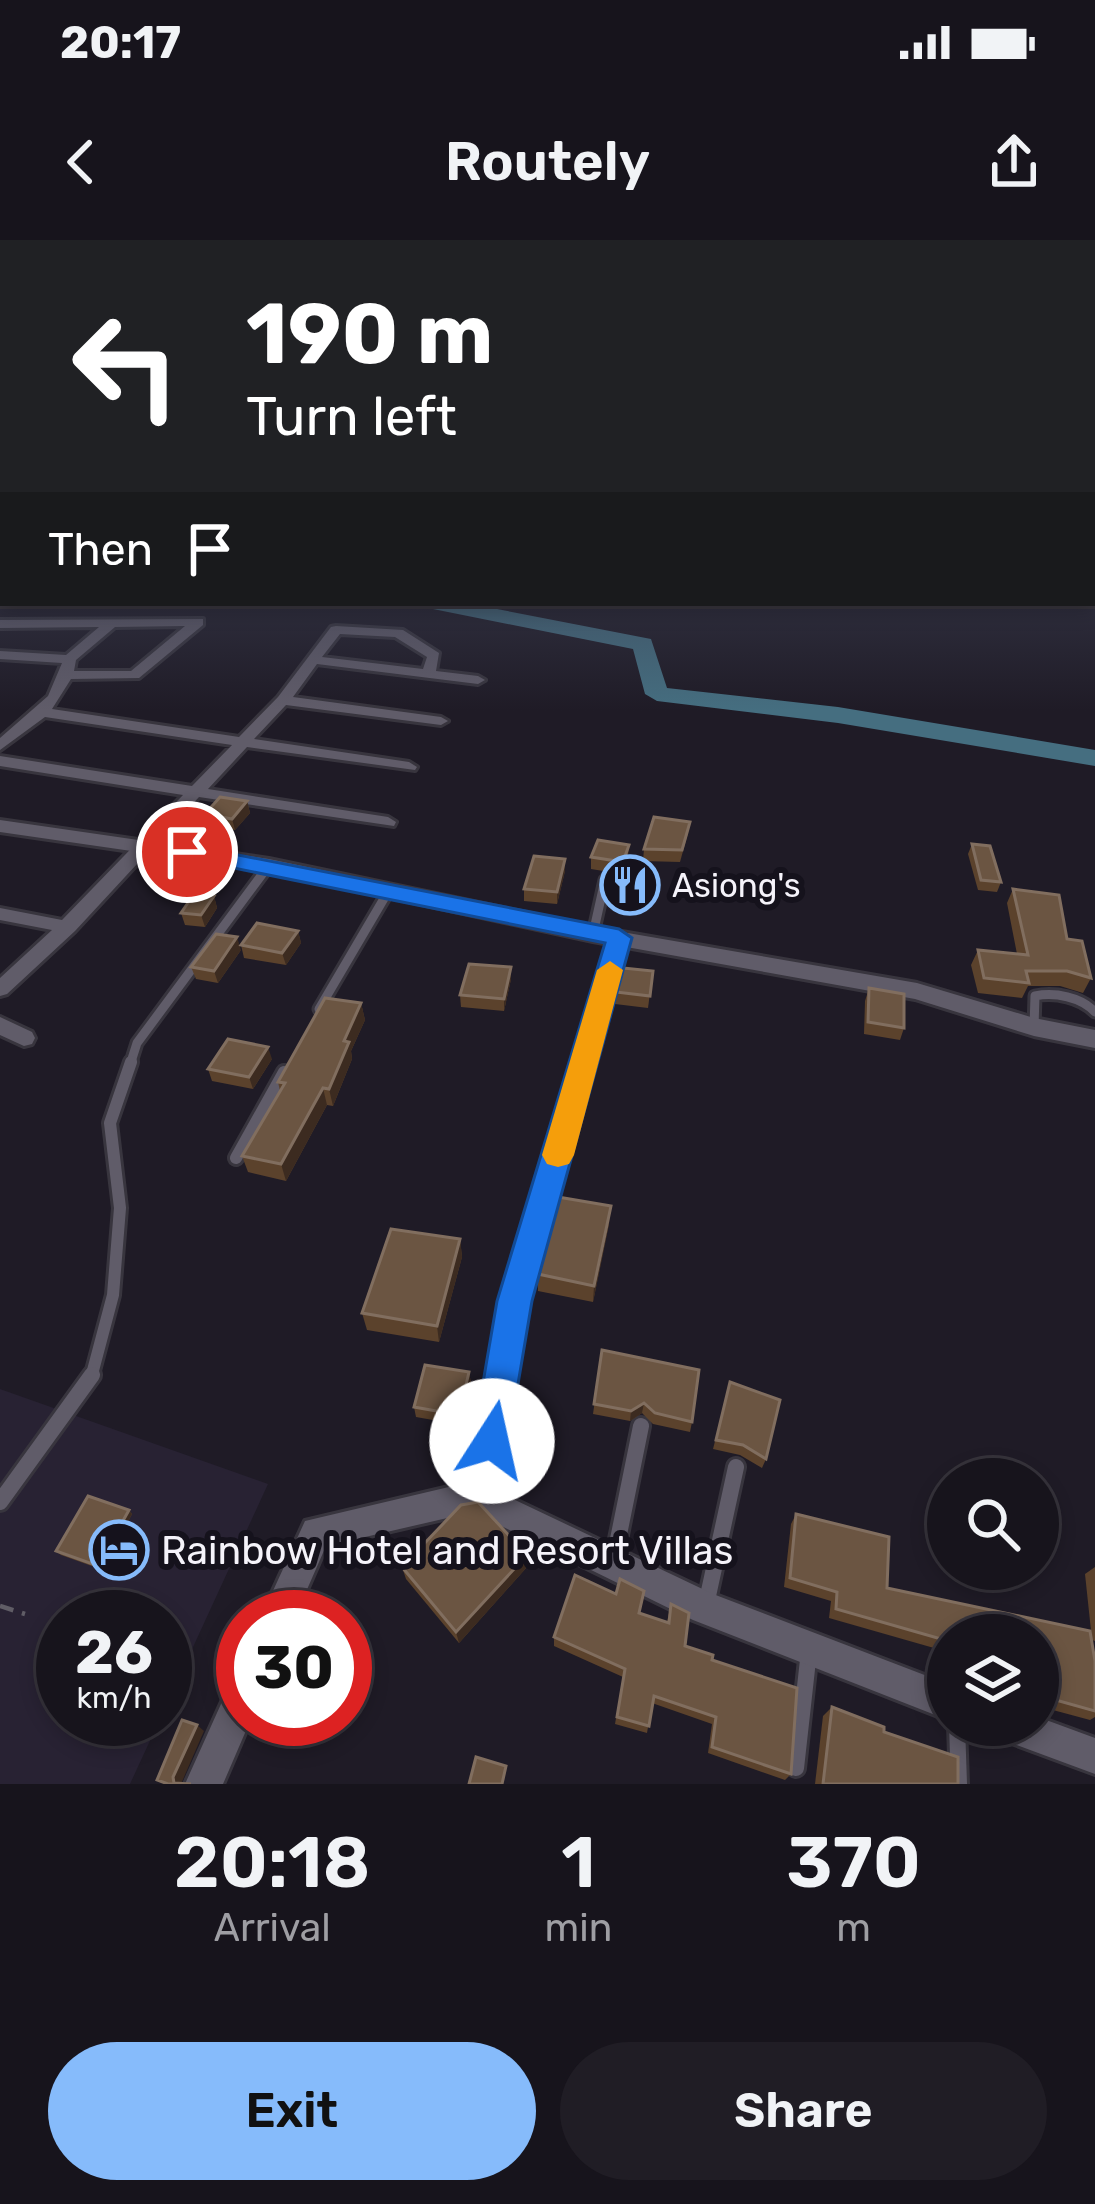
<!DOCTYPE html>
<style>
:root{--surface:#17141c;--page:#201d25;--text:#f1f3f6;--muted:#9e9ea3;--line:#36333b;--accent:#86bbfb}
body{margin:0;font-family:Rubik,sans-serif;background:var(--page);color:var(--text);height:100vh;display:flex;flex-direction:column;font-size:45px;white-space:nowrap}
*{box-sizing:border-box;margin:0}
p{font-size:39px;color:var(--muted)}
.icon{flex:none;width:66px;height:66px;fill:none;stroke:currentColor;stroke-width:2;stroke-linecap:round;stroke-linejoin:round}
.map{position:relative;height:1544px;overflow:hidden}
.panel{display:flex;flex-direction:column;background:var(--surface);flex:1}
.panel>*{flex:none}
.banner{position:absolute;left:0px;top:0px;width:1095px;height:366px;box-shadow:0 6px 18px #0003,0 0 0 3px var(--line);background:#202124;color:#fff;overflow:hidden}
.buttons{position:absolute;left:927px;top:1218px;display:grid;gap:24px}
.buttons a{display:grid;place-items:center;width:132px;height:132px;border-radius:50%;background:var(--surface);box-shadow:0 6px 18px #0003,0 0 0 3px var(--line);font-size:60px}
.speed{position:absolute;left:36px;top:1350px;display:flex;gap:24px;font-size:60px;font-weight:700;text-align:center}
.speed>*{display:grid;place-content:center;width:156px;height:156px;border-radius:50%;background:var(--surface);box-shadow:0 6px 18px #0003,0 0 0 3px var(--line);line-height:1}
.speed small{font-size:30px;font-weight:400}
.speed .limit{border:18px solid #d22;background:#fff;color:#111}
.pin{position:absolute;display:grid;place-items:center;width:102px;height:102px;color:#fff;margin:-51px;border:6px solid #fff;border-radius:50%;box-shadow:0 3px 12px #0007}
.me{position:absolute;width:132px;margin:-66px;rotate:10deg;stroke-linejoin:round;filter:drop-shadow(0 0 9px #0008)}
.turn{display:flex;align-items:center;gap:42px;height:252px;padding:0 48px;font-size:54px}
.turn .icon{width:156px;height:156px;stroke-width:2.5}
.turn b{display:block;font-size:84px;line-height:102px}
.then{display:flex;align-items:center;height:114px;padding:0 48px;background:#0003;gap:24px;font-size:45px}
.eta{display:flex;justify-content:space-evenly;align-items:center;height:204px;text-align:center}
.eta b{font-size:72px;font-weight:600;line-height:84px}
.button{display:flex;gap:24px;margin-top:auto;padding:24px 48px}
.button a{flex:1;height:138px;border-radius:72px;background:var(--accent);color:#111;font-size:48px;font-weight:600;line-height:138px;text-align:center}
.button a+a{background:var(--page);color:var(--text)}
.status{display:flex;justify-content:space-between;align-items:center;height:84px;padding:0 60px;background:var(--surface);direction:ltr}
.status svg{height:33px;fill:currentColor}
header{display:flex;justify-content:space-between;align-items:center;height:156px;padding:0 48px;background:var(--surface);font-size:54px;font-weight:600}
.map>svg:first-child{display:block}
</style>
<div class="status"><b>20:17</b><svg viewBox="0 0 49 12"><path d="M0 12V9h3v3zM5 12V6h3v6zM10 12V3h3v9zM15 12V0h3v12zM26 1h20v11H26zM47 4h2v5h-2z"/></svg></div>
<header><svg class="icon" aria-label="back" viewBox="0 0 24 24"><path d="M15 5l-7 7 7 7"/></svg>Routely<svg class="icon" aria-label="share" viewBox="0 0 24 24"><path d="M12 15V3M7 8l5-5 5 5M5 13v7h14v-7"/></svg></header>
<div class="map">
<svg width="1095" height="1544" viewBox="0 0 1095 1544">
<rect width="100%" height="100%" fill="#1f1b26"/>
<polygon fill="#282233" points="0,1149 268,1244 165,1468 165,1377 63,1377 63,1479 160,1479 130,1544 0,1544"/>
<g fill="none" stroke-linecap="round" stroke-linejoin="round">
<g fill="#456e80" fill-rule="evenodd">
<polygon points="0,310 3,311 3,328 0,327"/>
<polygon points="422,363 466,363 651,399 667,448 838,467 1095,510 1095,526 838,483 657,461 645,454 633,409 433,369"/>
</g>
<defs>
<g id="service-far2">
<polyline points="593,694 605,640"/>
<polyline points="319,769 389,650"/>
<path d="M1034,787L1035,756C1055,752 1081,757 1095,772"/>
<polyline points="130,825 137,803 269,625"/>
</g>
<g id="service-far1">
<polyline points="236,918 284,832"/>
<polyline points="91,1138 113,1055 120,968 110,883 131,822"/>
</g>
<g id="service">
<polyline points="0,1262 92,1135"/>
<polyline points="614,1319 641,1186"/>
<polyline points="706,1365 736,1227"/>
<polyline points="957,1485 959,1544"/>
<polyline points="796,1528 809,1411"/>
</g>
<g id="minor">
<polygon points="1092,276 1095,277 1095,283 1092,282"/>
<path d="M203,379V385L139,438L71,439L52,469L239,497L278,457L331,387L336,386L403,390L439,413L436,431L478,436L485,440L478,444L317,424L293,457L441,477L448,481L441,485L286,465L254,499L409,522L417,527L415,530L247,507L208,549L388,577L396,582L394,586L199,557L75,691L7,754L0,756V738L52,690L0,680V668L62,680L183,555L0,526V516L192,546L232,505L45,477L0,510V498L48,456L62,423L0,419V411L66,415L99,387L0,388V380ZM185,386L131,431H74L76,420L115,387ZM340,394L395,397L427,417L423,429L322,417Z"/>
<polygon points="619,692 629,698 529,1061 498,1234 501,1245 513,1259 713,1354 948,1444 948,1480 693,1380 491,1281 482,1270 326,1306 295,1377 261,1377 305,1281 470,1242 468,1234 501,1061 609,698"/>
<polygon points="0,777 32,792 35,798 32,804 24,806 0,795"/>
<polygon points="243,1439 243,1479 251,1479 223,1544 185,1544 230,1444"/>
<polygon points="1038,1477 1095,1498 1095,1534 998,1498 993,1485 1038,1485"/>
</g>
<polygon id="tertiary" points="0,580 269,619 593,687 917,743 1034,778 1095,790 1095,808 1034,796 915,759 593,701 269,631 0,592"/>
</defs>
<use href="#service-far2" stroke="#38353e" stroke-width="15"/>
<use href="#service-far1" stroke="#38353e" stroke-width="18"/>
<use href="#service" stroke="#38353e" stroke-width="22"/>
<use href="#minor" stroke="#38353e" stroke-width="6"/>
<use href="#tertiary" stroke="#38353e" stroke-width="6"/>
<polyline stroke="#605d66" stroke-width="4.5" stroke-dasharray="14 9" stroke-linecap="butt" points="0,1366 25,1374"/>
<use href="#service-far2" stroke="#605c69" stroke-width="9"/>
<use href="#service-far1" stroke="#605c69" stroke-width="12"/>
<use href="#service" stroke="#605c69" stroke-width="16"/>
<use href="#minor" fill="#605c69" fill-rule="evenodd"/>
<use href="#tertiary" fill="#605c69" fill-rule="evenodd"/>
</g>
<g fill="#5b422c">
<polygon points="247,561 250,573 235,590 208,586 205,574"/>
<polygon points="688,593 680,622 643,621 644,609"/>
<polygon points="972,604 1001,642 997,652 978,650 968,614"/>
<polygon points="629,605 628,616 622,634 591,629 591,617"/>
<polygon points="565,619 565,631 557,664 524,661 524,649"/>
<polygon points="206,636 192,651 161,645 159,639"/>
<polygon points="1013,649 1067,699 1091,738 1083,753 1060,746 1028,746 1022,758 978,753 971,725 978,710 1017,714 1007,663"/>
<polygon points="214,656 217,668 205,687 185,685 181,673"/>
<polygon points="298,691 301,703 286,725 244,718 241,705"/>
<polygon points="241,710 218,743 196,739 191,727"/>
<polygon points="511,727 511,739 504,771 461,767 460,755"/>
<polygon points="653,731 648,768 615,764 616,752"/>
<polygon points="869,748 904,788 900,800 864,794 865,761"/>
<polygon points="361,763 365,780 351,811 352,819 333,866 327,865 286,941 248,932 242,916 280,851 278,842"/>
<polygon points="272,819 253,849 212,841 208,829"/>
<polygon points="609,984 593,1062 538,1051 538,1034"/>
<polygon points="460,999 462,1017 439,1102 367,1090 362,1073"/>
<polygon points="602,1110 692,1182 690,1192 653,1184 642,1173 630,1181 593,1174"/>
<polygon points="469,1132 471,1143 461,1185 416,1177 414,1167"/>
<polygon points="730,1142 766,1219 762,1228 740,1215 713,1209"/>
<polygon points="129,1270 132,1274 103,1330 61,1315 56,1311"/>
<polygon points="796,1274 889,1297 887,1348 1090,1391 1095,1421 1095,1477 1090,1480 1038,1466 1038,1395 948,1395 948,1412 829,1378 831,1361 784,1347 791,1284"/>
<polygon points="402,1327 527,1327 459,1403 406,1339"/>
<polygon points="1095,1327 1095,1401 1092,1400 1085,1334"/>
<polygon points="671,1364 685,1406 712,1420 791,1534 785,1540 708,1513 712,1484 652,1463 647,1493 615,1484 623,1437 554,1406 554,1397 639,1373 667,1382"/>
<polygon points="832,1467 884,1492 958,1544 815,1544 823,1476"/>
</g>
<g fill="#3c2b20">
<polygon points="247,561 250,573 235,590 232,579"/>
<polygon points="565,619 565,631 557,664 557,652"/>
<polygon points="204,630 206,636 192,651 190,645"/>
<polygon points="214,656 217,668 205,687 201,675"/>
<polygon points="298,691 301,703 286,725 282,713"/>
<polygon points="237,697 241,710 218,743 214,731"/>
<polygon points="511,727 511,739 504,771 504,759"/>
<polygon points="361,763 365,780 351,811 352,819 333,866 329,849 344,801"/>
<polygon points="268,807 272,819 253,849 249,837"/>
<polygon points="323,848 327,865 286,941 281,924"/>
<polygon points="611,966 609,984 593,1062 594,1046"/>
<polygon points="460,999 462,1017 439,1102 437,1086"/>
<polygon points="469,1132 471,1143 461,1185 459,1175"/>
<polygon points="644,1163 642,1173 630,1181 631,1171"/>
<polygon points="129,1270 132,1274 103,1330 98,1326"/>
<polygon points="527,1315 527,1327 459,1403 456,1392"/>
<polygon points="197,1485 204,1491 181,1544 174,1543 173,1537"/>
</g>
<g fill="#6b5542" stroke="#816e5f" stroke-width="3">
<rect x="0" y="255" width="3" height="19"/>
<polygon points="220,557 247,561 232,579 205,574"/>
<polygon points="654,577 690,582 682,610 644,609"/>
<polygon points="598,600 629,605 623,622 591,617"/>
<polygon points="972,604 990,606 1001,642 981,640"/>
<polygon points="534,616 565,619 557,652 524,649"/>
<polygon points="174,624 204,630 190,645 159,639"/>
<polygon points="1013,649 1059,655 1067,699 1082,701 1091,738 1067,731 1026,731 1029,743 984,738 978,710 1028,715"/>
<polygon points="194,654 214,656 201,675 181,673"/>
<polygon points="257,683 298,691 282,713 241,705"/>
<polygon points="216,694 237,697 214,731 191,727"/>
<polygon points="469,724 511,727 504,759 460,755"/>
<polygon points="623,728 653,731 650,756 616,752"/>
<polygon points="869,748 904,754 904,788 868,782"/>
<polygon points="325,758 361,763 344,801 349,802 329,849 323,848 281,924 242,916 285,843 278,842"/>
<polygon points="228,799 268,807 249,837 208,829"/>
<polygon points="558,957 611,966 594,1046 538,1034"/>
<polygon points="391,989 460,999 437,1086 362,1073"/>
<polygon points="602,1110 699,1130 692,1182 655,1173 644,1163 631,1171 594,1164"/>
<polygon points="425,1125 469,1132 459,1175 414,1167"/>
<polygon points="730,1142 780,1160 766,1219 743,1205 716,1200"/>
<polygon points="88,1256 129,1270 98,1326 56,1311"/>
<polygon points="478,1262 527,1315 456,1392 402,1327 461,1265"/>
<polygon points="796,1274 889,1297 887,1348 1090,1391 1095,1421 1095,1471 1038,1455 1038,1395 948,1395 948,1401 836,1369 837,1352 790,1338"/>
<polygon points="575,1335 616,1354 620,1339 644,1351 639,1373 669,1383 671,1364 689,1373 685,1406 713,1415 712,1420 797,1448 791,1534 712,1507 716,1477 654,1456 649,1486 617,1477 625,1429 554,1397"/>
<polygon points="832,1467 884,1487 884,1492 958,1517 958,1544 823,1544"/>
<polygon points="182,1480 197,1485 173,1537 174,1543 191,1544 168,1544 157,1540"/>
<polygon points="476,1517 506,1526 502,1544 469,1544"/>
</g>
<linearGradient id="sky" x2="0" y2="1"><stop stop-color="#110f15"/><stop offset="0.54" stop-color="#3c3f52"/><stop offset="1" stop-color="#3c3f52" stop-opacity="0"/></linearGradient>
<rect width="1095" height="471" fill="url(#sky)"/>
<polygon fill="#1a73e8" stroke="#114b97" stroke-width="3" points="187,605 619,689 632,698 532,1061 506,1215 492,1221 478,1215 473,1201 497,1061 605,703 179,617 175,612"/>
<polygon fill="#f59e0b" points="610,721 623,730 574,915 569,924 558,927 547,924 542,915 597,730"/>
<defs>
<symbol id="restaurant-ring" viewBox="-11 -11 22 22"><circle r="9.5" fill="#15121c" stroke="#86bbfb" stroke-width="1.5"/><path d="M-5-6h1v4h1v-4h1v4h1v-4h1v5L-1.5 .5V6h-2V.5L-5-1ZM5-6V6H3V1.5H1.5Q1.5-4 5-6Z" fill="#86bbfb"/></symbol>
<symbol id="hotel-ring" viewBox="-11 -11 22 22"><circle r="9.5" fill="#15121c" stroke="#86bbfb" stroke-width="1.5"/><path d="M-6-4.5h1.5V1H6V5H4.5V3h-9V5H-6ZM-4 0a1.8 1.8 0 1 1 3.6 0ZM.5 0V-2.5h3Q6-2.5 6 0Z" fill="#86bbfb"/></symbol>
</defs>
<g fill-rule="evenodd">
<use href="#restaurant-ring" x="597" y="612" width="66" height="66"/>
<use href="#hotel-ring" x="86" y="1277" width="66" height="66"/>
</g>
<g text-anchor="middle" stroke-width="12" stroke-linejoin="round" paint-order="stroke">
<g font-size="33" fill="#f5f3fa" stroke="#15121c" text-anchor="start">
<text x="672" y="657">Asiong's</text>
</g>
<g font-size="39" fill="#f5f3fa" stroke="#15121c" text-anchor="start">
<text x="161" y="1324">Rainbow Hotel and Resort Villas</text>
</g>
</g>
</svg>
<div class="buttons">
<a><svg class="icon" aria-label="search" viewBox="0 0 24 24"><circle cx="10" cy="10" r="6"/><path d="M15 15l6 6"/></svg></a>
<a><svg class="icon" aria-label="layers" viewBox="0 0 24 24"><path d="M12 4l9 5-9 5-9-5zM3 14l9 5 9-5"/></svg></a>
</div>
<div class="speed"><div>26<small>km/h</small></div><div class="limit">30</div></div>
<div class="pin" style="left:187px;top:612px;background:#d93025"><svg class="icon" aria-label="arrive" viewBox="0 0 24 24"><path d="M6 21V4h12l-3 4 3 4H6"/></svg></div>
<svg class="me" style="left:492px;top:1201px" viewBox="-20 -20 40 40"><circle r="19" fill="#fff"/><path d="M0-13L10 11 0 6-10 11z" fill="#1a73e8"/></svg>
<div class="banner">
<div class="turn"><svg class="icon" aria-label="left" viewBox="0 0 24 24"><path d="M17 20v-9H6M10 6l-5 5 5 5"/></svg><div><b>190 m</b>Turn left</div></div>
<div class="then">Then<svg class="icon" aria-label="arrive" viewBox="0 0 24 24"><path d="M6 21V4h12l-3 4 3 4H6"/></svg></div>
</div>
</div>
<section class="panel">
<div class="eta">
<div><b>20:18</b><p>Arrival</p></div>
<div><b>1</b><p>min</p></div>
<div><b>370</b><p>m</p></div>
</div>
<div class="button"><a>Exit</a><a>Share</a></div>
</section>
